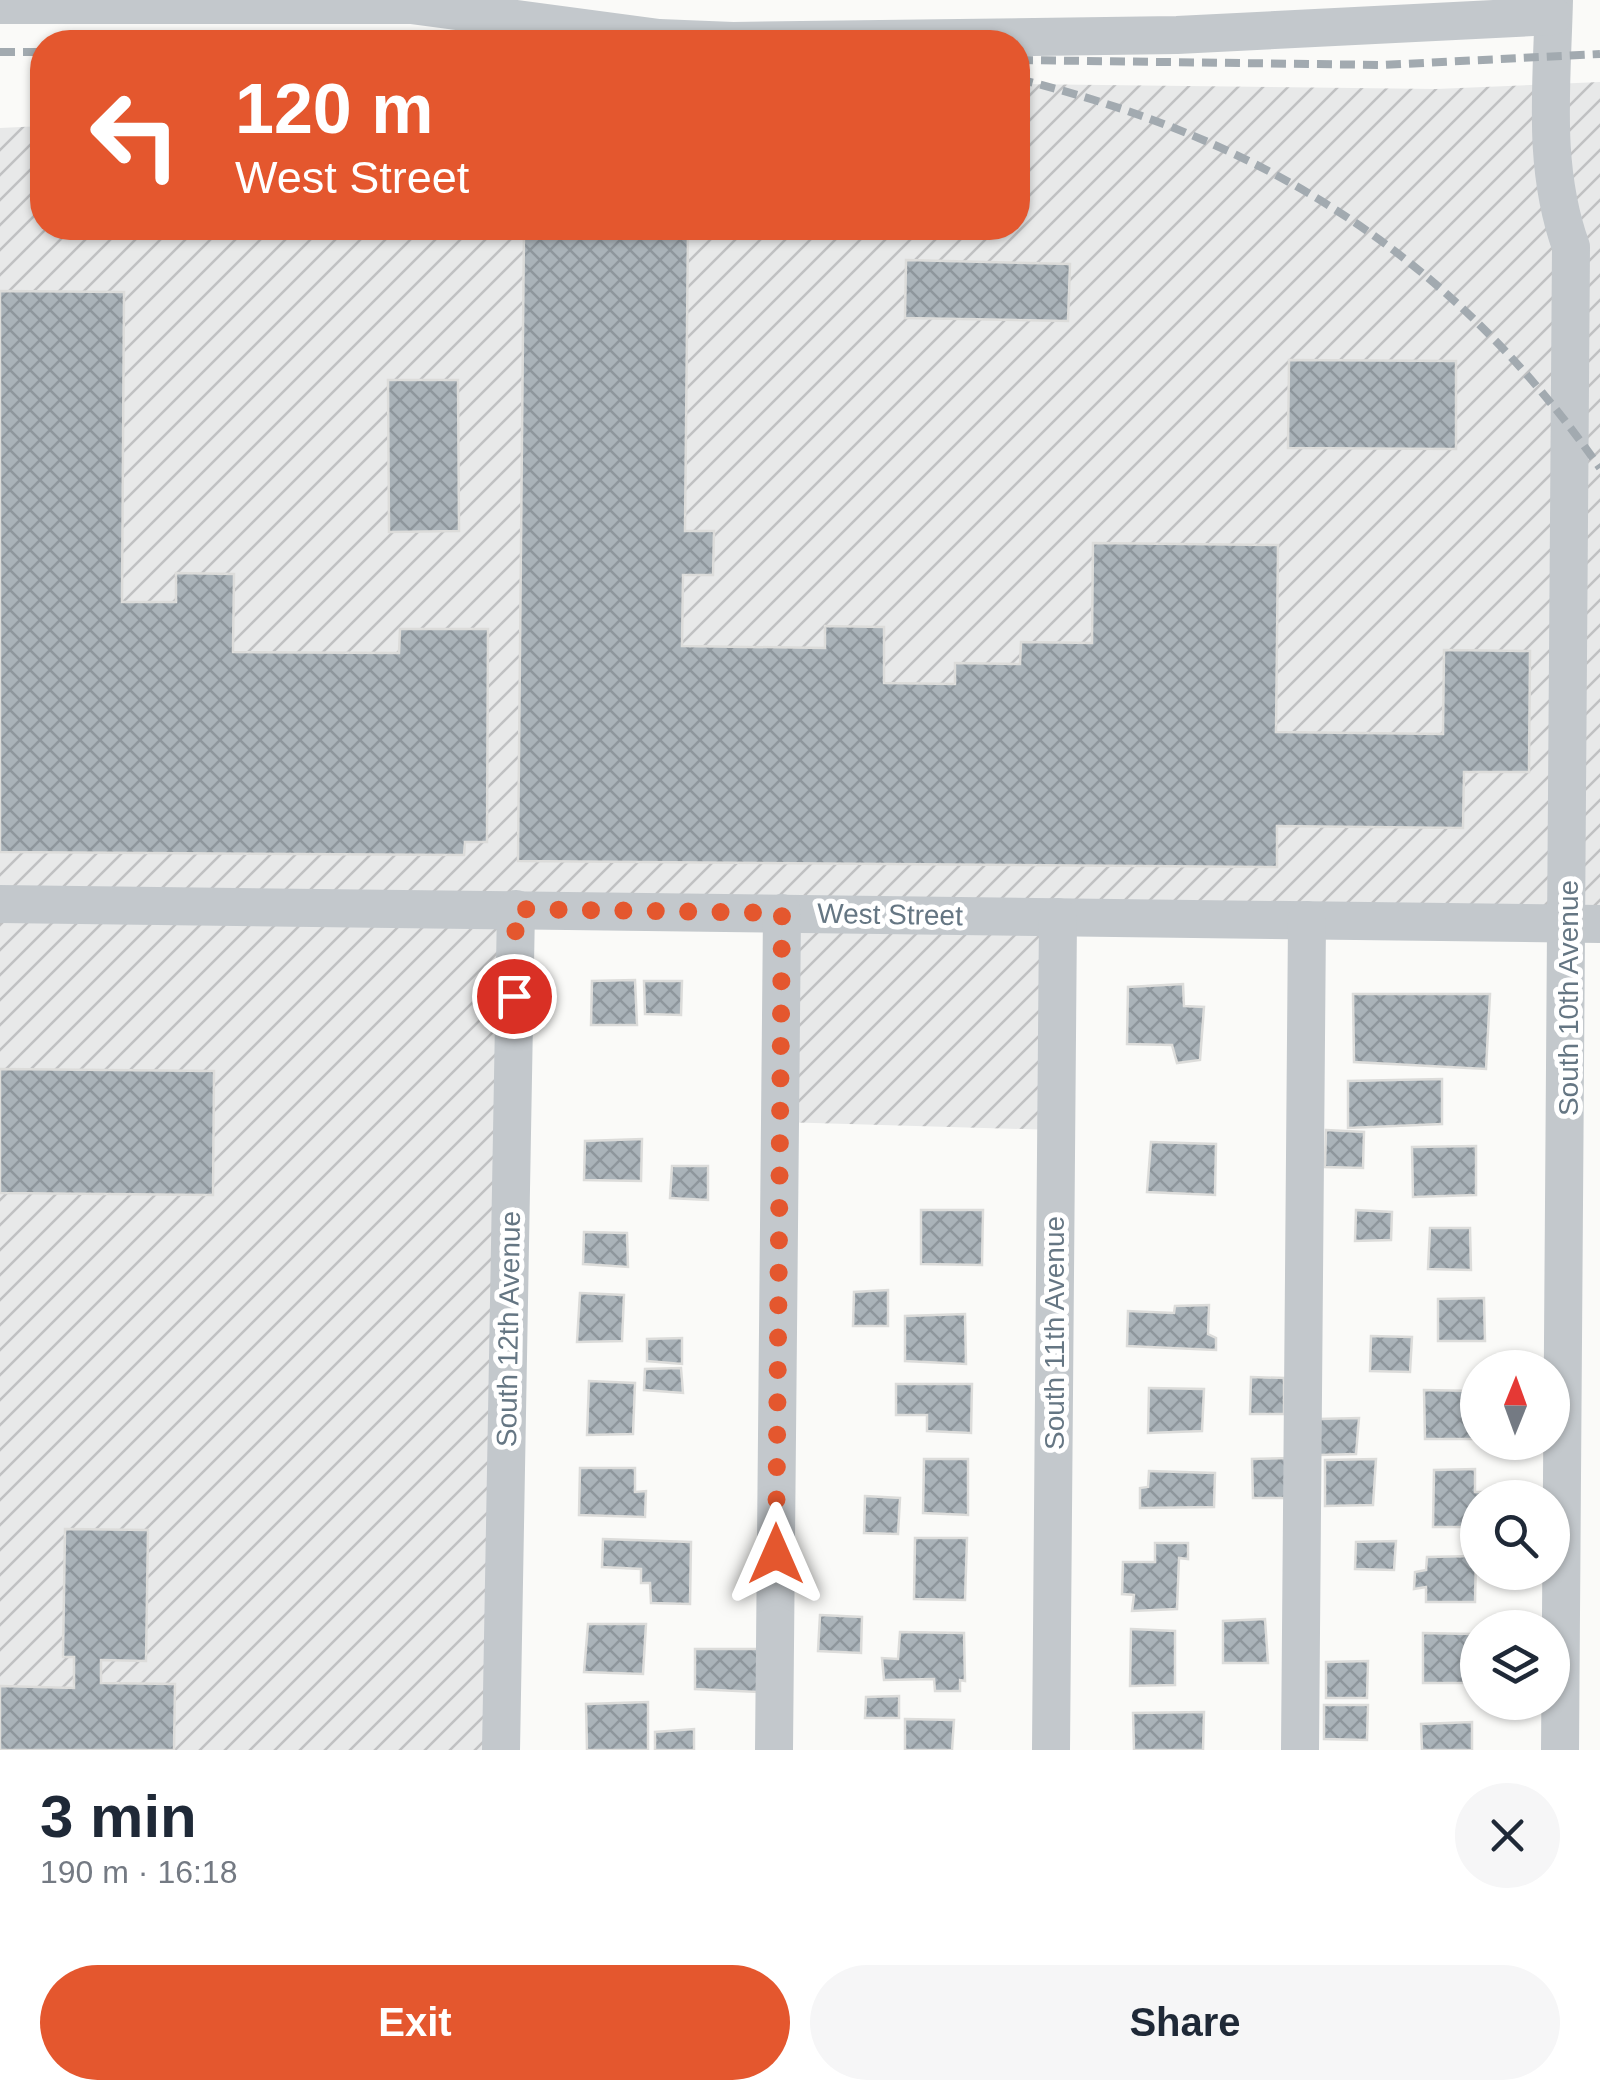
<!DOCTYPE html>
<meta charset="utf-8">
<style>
:root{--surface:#fff;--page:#f6f6f7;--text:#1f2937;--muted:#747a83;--accent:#e4572e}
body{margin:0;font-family:Helvetica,sans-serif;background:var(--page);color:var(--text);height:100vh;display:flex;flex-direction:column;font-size:38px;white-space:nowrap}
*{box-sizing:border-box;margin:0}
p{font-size:32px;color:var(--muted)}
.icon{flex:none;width:55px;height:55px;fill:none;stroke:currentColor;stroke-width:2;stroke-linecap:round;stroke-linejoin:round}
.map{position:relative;height:1750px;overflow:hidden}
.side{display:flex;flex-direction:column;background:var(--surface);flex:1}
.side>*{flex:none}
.guide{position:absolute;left:30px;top:30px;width:1000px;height:210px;border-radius:40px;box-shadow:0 2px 8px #0004;background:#e4572e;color:#fff;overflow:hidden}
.needle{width:65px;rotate:1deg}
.fabs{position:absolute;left:1460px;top:1350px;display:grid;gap:20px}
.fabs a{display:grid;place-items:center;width:110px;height:110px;border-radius:50%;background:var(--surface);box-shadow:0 2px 8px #0004;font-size:50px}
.pin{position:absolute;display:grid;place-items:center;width:85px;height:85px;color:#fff;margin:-42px;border:5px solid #fff;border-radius:50%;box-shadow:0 2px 10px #0007}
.me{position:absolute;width:110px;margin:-55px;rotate:0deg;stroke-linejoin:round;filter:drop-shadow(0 0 8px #0008)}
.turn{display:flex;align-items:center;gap:35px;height:210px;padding:0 40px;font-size:45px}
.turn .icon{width:130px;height:130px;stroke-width:2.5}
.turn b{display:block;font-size:70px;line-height:85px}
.round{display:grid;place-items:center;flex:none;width:105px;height:105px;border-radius:52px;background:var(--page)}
.summary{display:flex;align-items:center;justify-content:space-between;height:170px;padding:0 40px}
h1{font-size:60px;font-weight:700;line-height:75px}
.primary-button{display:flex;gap:20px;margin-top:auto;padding:20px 40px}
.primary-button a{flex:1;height:115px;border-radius:60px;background:var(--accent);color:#fff;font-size:40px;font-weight:700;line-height:115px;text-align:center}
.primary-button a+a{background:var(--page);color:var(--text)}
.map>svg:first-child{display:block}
</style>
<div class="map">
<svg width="1600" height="1750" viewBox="0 0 1600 1750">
<defs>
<pattern id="industrial-furrows" width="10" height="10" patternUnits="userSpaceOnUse" patternTransform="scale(2.5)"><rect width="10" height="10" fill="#e8e9e9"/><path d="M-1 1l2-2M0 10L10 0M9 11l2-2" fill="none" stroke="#c0c1c2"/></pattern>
<pattern id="building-cross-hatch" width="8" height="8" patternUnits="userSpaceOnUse" patternTransform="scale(2.5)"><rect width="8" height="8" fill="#aab3b9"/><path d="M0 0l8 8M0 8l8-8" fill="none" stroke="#8e969c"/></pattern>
</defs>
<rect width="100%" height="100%" fill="#fafaf8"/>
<polygon fill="url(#industrial-furrows)" points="1600,82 1600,924 1058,917 1056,1130 780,1122 782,913 516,909 501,1750 0,1750 0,128 42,126 42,228 1018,228 1018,84 1436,89"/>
<g fill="url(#building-cross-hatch)" stroke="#dcdcda" stroke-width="2.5">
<polygon points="524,228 688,228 685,531 714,531 713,575 683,575 682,646 825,648 825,626 884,627 884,683 955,684 955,663 1020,664 1021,642 1092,643 1093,543 1278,545 1276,732 1443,734 1444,650 1530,651 1529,772 1464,772 1463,828 1277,826 1277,867 518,861"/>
<polygon points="906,260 1070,264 1068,321 905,318"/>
<polygon points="0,291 124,292 122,602 176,602 176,573 234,574 233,652 399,653 400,629 488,629 487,842 465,842 464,855 0,852"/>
<polygon points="1289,360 1456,361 1456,449 1288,448"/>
<polygon points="388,380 458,380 459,531 389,532"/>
<polygon points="635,980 637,1025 591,1025 592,981"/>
<polygon points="644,981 682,981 681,1015 645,1014"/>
<polygon points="1183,984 1184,1006 1204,1007 1200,1060 1177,1063 1172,1045 1127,1044 1128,987"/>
<polygon points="1353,994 1490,994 1486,1069 1354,1062"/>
<polygon points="0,1069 214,1071 213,1195 0,1193"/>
<polygon points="1442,1079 1442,1124 1348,1128 1348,1081"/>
<polygon points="1326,1130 1364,1132 1363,1168 1325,1167"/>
<polygon points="642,1139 641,1181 584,1180 585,1141"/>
<polygon points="1151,1142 1216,1144 1215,1195 1147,1192"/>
<polygon points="1476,1146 1476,1195 1413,1197 1412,1147"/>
<polygon points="672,1166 708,1166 708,1200 670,1198"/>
<polygon points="921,1210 983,1210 982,1265 921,1264"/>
<polygon points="1356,1210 1392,1212 1391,1240 1355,1241"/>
<polygon points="1430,1228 1470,1228 1471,1270 1428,1269"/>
<polygon points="584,1232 627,1233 628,1267 583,1264"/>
<polygon points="888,1290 888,1326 853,1326 854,1292"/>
<polygon points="580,1293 624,1295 622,1341 577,1342"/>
<polygon points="1484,1298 1485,1341 1438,1341 1438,1299"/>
<polygon points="1209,1305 1208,1334 1216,1338 1216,1350 1127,1346 1128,1311 1174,1313 1175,1306"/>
<polygon points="965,1314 966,1364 905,1361 905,1316"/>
<polygon points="1371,1336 1412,1337 1410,1372 1370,1371"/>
<polygon points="682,1338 682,1364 647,1361 647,1339"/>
<polygon points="681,1368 683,1393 644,1390 645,1369"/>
<polygon points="1251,1377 1284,1378 1284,1414 1250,1414"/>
<polygon points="589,1381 635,1383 633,1434 587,1435"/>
<polygon points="896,1384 972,1384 971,1433 927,1431 927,1415 896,1415"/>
<polygon points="1149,1388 1204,1389 1202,1431 1148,1433"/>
<polygon points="1424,1390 1478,1391 1478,1439 1425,1439"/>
<polygon points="1359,1418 1356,1454 1319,1455 1319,1419"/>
<polygon points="1292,1458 1292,1498 1253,1498 1252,1459"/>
<polygon points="924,1459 968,1459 968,1515 923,1513"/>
<polygon points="1376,1459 1373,1505 1325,1506 1325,1460"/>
<polygon points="580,1468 635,1468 635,1492 646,1491 645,1517 579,1515"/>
<polygon points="1475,1469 1475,1492 1486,1492 1487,1498 1478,1498 1477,1527 1433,1527 1434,1470"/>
<polygon points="1149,1471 1215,1473 1214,1507 1140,1508 1140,1488 1148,1487"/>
<polygon points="865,1496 900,1498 898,1534 864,1533"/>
<polygon points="65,1529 148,1530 146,1661 101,1660 101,1683 175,1684 174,1750 0,1750 0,1686 74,1688 74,1657 63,1657"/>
<polygon points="915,1538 967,1538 965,1600 914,1599"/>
<polygon points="603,1539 691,1542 690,1604 651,1603 650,1583 641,1583 641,1569 602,1567"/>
<polygon points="1396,1541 1394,1570 1355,1569 1356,1542"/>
<polygon points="1155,1543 1188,1543 1188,1559 1179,1558 1177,1609 1132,1611 1134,1595 1122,1594 1123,1562 1155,1562"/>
<polygon points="1476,1556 1475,1602 1426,1602 1426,1587 1414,1589 1415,1572 1426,1570 1427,1557"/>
<polygon points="820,1615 862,1617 861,1653 818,1651"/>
<polygon points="1265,1619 1268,1663 1223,1663 1223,1621"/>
<polygon points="588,1624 646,1624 643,1674 584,1672"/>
<polygon points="1131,1629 1175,1631 1175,1685 1130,1686"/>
<polygon points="900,1632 964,1633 965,1681 960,1680 960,1691 935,1691 934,1679 884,1680 882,1658 898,1659"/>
<polygon points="1423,1633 1473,1634 1472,1683 1423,1683"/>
<polygon points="695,1649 758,1649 758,1692 695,1689"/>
<polygon points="1368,1661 1367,1698 1326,1698 1326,1662"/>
<polygon points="899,1696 899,1718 865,1718 866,1697"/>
<polygon points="648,1702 648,1750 587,1750 586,1704"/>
<polygon points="1324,1705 1368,1705 1367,1740 1324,1739"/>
<polygon points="1204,1712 1203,1750 1134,1750 1133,1713"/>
<polygon points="905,1719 954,1720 952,1750 905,1750"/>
<polygon points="1472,1722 1472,1750 1422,1750 1421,1724"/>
<polygon points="694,1729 694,1750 655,1750 655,1732"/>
</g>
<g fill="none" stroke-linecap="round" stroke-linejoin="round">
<g stroke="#c3c8cc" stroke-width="38">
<path d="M1554,0C1552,85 1542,166 1571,247L1560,1750"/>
<polyline points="0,5 411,5 659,38 733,41 1177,35 1553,16"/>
<polyline points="0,904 1600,924"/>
<polyline points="501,1750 516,909"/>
<polyline points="774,1750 782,913"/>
<polyline points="1051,1750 1058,917"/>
<polyline points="1300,1750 1307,920"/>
</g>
<g stroke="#a2aab0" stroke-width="8" stroke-dasharray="15 8" stroke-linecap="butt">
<polyline points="0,52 42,52"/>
<polyline points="1018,60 1383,65 1600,54"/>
<path d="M1018,79C1267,140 1451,256 1600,468"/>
</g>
</g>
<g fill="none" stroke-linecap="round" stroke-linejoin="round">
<polyline stroke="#e4572e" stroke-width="18" stroke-dasharray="0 32.4" points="514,996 516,909 782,913 776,1554"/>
</g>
<g text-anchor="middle" stroke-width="10" stroke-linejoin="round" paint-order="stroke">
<g font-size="28" fill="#657683" stroke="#fff">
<text transform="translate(890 914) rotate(1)" y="10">West Street</text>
<text transform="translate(1568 998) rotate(-90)" y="10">South 10th Avenue</text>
<text transform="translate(508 1329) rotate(-89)" y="10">South 12th Avenue</text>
<text transform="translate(1054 1333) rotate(-90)" y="10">South 11th Avenue</text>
</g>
</g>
</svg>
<div class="fabs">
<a><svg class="needle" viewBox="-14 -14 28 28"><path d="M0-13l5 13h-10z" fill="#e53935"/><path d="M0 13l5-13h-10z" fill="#747a83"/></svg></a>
<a><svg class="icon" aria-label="search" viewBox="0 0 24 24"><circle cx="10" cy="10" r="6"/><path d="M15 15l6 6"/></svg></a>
<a><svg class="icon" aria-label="layers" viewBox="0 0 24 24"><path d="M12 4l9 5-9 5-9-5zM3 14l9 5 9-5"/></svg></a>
</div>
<div class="pin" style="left:514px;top:996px;background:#d93025"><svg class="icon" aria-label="arrive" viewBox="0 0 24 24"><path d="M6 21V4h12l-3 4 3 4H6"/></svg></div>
<svg class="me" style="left:776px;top:1554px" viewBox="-20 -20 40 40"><path d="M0-17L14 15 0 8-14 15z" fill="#e4572e" stroke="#fff" stroke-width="4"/></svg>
<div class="guide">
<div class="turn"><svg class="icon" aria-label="left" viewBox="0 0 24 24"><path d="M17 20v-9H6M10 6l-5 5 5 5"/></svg><div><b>120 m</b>West Street</div></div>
</div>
</div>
<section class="side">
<div class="summary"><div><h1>3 min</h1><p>190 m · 16:18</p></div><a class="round"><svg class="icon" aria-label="close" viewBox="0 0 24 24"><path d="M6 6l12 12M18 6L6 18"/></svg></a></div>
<div class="primary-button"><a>Exit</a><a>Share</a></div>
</section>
